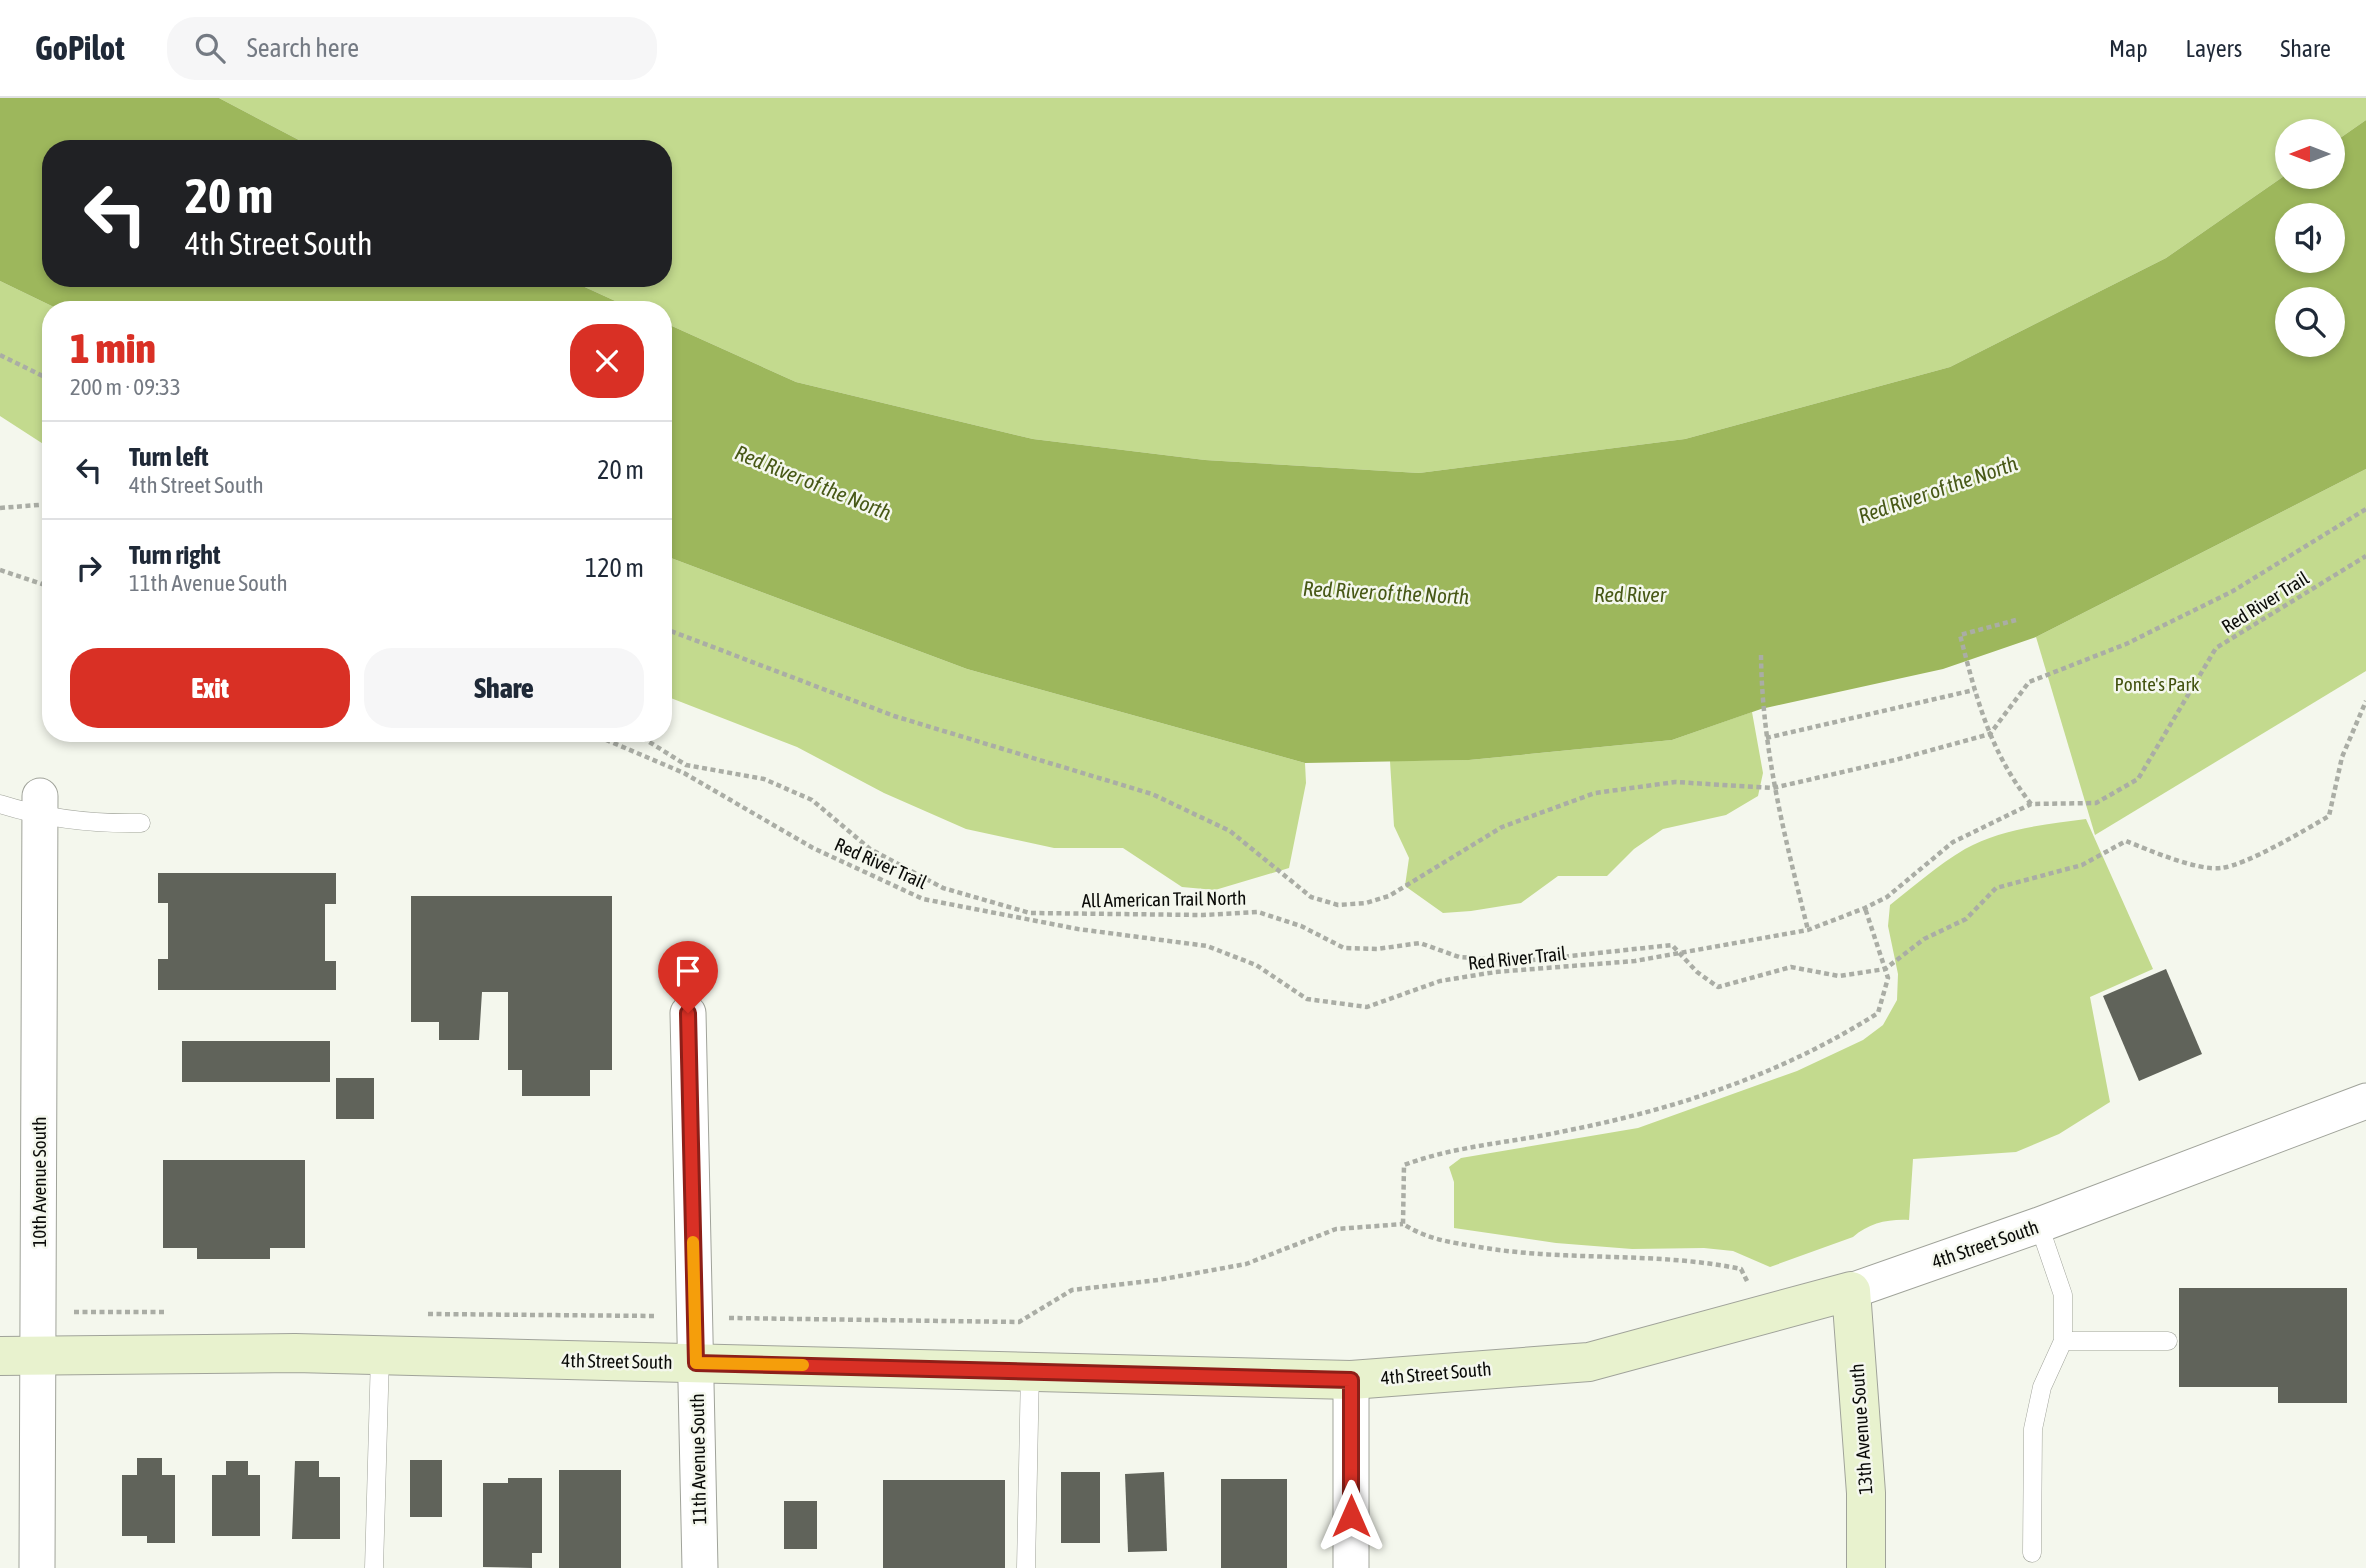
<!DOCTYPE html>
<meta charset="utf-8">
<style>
:root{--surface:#fff;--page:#f6f6f7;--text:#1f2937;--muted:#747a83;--line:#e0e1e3;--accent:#d93025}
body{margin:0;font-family:"Asap Condensed",sans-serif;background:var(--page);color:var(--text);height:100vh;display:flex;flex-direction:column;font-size:26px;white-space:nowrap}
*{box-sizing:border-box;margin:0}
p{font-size:23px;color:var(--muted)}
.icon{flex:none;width:38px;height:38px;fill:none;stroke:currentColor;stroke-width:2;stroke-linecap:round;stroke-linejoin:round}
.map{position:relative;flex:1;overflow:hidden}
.side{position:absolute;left:42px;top:203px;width:630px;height:441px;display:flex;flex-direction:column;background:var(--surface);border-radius:28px;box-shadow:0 4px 10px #0003}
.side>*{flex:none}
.top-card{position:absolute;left:42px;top:42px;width:630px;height:147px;border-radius:28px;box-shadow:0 4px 10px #0003;background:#202124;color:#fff;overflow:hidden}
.needle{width:46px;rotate:270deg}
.controls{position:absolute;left:2275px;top:21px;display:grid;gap:14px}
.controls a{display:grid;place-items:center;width:70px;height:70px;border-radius:50%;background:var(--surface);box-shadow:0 4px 10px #0003;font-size:35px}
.pin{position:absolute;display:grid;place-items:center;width:60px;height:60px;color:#fff;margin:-72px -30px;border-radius:50% 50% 50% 0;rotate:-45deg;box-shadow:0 0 7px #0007}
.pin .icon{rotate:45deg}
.me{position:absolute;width:77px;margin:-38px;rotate:0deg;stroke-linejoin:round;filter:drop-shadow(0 0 5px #0008)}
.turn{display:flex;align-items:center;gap:24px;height:147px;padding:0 28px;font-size:32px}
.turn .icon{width:91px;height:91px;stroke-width:2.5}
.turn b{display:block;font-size:49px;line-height:60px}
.round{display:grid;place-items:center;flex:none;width:74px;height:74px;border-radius:28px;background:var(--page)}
.head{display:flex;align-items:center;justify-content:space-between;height:119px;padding:0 28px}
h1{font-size:42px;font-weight:800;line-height:52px;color:var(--accent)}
.action{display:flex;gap:14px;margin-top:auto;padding:14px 28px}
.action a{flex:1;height:80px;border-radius:28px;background:var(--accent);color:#fff;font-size:28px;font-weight:800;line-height:80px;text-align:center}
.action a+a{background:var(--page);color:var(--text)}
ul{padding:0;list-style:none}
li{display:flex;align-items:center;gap:21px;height:98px;padding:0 28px;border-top:2px solid var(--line)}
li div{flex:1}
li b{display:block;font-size:26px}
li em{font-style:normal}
header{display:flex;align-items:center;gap:42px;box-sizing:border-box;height:98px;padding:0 35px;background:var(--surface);border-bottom:2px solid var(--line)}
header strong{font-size:33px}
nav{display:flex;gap:38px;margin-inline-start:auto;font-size:24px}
.search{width:490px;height:63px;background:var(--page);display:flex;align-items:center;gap:18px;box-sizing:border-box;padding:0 24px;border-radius:28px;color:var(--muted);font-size:26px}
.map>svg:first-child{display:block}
</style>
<header>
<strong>GoPilot</strong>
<div class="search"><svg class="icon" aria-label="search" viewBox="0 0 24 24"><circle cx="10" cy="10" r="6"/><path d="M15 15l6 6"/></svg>Search here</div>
<nav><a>Map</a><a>Layers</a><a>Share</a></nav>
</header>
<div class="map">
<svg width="2366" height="1470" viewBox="0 0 2366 1470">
<rect width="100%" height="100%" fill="#f4f7ed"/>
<g fill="#c3da8e">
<polygon points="219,0 2366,0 2366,22 2333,45 2333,33 2287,33 2287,76 2166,160 1950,269 1685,341 1419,375 1205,362 1033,341 796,284 663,224 663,212 635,212 565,180 663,180 663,51 316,51"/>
<polygon points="0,183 60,212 51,212 51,351 0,318"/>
<polygon points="2366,371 2366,573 2095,737 2036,539"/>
<polygon points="663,457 967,571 1305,665 1306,685 1289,770 1215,792 1182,789 1123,750 1054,750 966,731 884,695 797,649 663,597"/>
<polygon points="1752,614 1763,675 1758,698 1726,717 1663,731 1634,751 1607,778 1558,778 1521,805 1471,813 1443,815 1405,788 1409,760 1394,728 1390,663 1469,662 1672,642"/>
<path d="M2086,721L2153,871L2090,899L2110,1004L2059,1036L2016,1054L1913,1061L1909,1122C1888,1121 1869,1125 1853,1139L1770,1169L1733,1153L1704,1150L1632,1151L1556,1145L1454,1130V1084L1449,1069L1461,1060L1638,1030L1797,973L1863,942L1883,927L1897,902L1898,876L1888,828L1890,807C1914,788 1938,767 1965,751C2001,731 2046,726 2086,721Z"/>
</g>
<g fill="#9db75c" fill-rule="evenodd">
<polygon points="0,0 219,0 316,51 51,51 51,180 565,180 635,212 60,212 0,183"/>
<path d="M2366,22V371L2036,539L1943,571L1761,611L1672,642L1469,662L1305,665L967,571L663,457V224L796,284L1033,341L1205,362L1419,375L1685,341L1950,269L2166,160L2287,76L2333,79V45ZM2287,117H2333V163H2287ZM2287,201H2333V247H2287Z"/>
</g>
<g fill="#60635a">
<polygon points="158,775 336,775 336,806 325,806 325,863 336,863 336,892 158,892 158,861 168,861 168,805 158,805"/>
<polygon points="411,798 612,798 612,972 590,972 590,998 522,998 522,972 508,972 508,894 482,894 479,942 439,942 439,924 411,924"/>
<polygon points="2166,871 2202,956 2139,983 2103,898"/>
<rect x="182" y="943" width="148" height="41"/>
<rect x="336" y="980" width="38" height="41"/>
<polygon points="163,1062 305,1062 305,1150 270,1150 270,1161 197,1161 197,1150 163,1150"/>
<polygon points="2179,1190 2347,1190 2347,1305 2278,1305 2278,1289 2179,1289"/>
<polygon points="137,1360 162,1360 162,1377 175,1377 175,1445 147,1445 147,1438 122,1438 122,1377 137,1377"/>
<rect x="410" y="1362" width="32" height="57"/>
<polygon points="226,1363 248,1363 248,1377 260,1377 260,1438 212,1438 212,1377 226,1377"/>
<polygon points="295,1363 319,1363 319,1379 340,1379 340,1441 292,1441"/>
<rect x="559" y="1372" width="62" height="98"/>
<rect x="1061" y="1374" width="39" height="71"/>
<polygon points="1164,1374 1167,1453 1128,1454 1125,1376"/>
<polygon points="508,1380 542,1380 542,1455 532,1455 532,1470 483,1469 483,1385 508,1385"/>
<rect x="1221" y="1381" width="66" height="89"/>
<rect x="883" y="1382" width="122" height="88"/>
<rect x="784" y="1403" width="33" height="48"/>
</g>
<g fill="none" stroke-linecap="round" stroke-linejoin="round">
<defs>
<g id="lane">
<path d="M0,706C47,721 92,726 141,725"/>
<polyline points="2063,1243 2168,1243"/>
<polyline points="2032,1455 2033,1331 2042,1289 2063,1243 2063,1197 2039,1127"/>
<polyline points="374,1470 380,1257"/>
<polyline points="1026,1470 1030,1272"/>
</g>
<g id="street">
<polyline points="688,915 700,1470"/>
<polyline points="1851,1193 2039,1127 2366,1003"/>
<polyline points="1351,1282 1351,1470"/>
<polyline points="37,1470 40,698"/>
</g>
<polyline id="secondary" points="0,1258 295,1255 1351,1282 1589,1264 1851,1193 1866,1395 1866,1470"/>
</defs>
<use href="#lane" stroke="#a0a39a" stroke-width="19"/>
<use href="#street" stroke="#a0a39a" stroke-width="37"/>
<use href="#secondary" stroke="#a0a39a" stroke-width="40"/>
<g stroke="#aaada5" stroke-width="4.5" stroke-dasharray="5 3.5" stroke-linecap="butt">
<polyline points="0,257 51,282"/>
<polyline points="0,410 51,406"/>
<polyline points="0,472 51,489"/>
<path d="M2016,522L1960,537C1977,602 1989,652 2031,706"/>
<polyline points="663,530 894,618 1152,696 1230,733 1311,799 1338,807 1366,805 1389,798 1502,729 1595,695 1675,684 1773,690 1895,662 1990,636 2029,584 2126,546 2233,493 2366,411"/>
<path d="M1761,557C1762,652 1785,740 1808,832"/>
<polyline points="590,635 684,675 813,750 923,801 1078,831 1207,848 1256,867 1307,901 1367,909 1440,883 1495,874 1635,863 1808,832 1865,810 1887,799 1953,744 2031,706 2096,705 2138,681 2216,550 2366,458"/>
<path d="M635,635L686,667L764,681L812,702L870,751L943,790L1030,815L1203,817L1258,814L1301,828L1344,850L1377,851L1420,845L1459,859L1524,863L1672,847L1697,874L1718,889L1791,869L1839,878L1885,871L1924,841L1966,821L1996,790L2082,767L2126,743C2149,752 2197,773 2221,770C2247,767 2305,732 2329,718L2342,659L2366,603"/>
<polyline points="1766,640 1974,592"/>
<path d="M1747,1183L1741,1171C1655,1153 1566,1164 1479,1149C1450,1144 1429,1142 1403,1126L1404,1067C1455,1048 1508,1045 1560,1034C1673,1012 1781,977 1878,915L1888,880L1865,810"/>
<polyline points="74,1214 167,1214"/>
<polyline points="428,1216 657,1218"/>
<polyline points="729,1220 1019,1224 1072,1192 1158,1182 1246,1166 1336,1131 1403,1126"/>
</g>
<use href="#lane" stroke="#fff" stroke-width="18"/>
<use href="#street" stroke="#fff" stroke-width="35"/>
<use href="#secondary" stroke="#e8f2ce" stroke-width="38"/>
</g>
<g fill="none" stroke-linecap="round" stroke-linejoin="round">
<defs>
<polyline id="route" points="688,915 696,1265 1351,1282 1351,1418"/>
</defs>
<use href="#route" stroke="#8d1f18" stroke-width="18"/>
<use href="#route" stroke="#d93025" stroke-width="12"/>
<polyline stroke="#f59e0b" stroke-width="12" points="693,1144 696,1265 803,1267"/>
</g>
<g text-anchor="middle" stroke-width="5" stroke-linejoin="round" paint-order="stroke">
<g font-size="19" fill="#0b0c09" stroke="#f4f7ed">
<text transform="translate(2265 504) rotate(-32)" y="7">Red River Trail</text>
<text transform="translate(881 765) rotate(24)" y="7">Red River Trail</text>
<text transform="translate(1164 801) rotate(-1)" y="7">All American Trail North</text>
<text transform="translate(1517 860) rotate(-6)" y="7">Red River Trail</text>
<text transform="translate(39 1084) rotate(-90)" y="7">10th Avenue South</text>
<text transform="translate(1985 1146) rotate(-19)" y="7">4th Street South</text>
<text transform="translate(617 1263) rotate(1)" y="7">4th Street South</text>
<text transform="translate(1436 1275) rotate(-5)" y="7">4th Street South</text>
<text transform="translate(1861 1331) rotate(-94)" y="7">13th Avenue South</text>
<text transform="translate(698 1361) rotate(-91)" y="7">11th Avenue South</text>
</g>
<g font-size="19" fill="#42520f" stroke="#f4f7ed">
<text x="2157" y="593">Ponte's Park</text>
</g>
<g font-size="21" font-style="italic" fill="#475816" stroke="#f4f7ed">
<text transform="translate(813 385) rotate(22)" y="7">Red River of the North</text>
<text transform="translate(1938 392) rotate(-19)" y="7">Red River of the North</text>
<text transform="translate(1386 495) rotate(3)" y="7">Red River of the North</text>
<text x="1630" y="504">Red River</text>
</g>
</g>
</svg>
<div class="controls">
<a><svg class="needle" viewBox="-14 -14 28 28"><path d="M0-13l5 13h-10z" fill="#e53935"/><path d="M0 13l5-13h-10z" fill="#747a83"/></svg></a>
<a><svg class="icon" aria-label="sound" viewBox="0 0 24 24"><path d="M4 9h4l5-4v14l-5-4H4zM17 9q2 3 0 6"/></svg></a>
<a><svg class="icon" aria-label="search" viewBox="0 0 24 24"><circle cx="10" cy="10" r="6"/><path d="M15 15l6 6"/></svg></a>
</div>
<div class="pin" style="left:688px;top:915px;background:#d93025"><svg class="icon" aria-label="arrive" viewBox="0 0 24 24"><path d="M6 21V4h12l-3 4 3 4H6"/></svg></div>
<svg class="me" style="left:1351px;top:1418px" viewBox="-20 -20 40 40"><path d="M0-17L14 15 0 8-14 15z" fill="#d93025" stroke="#fff" stroke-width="4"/></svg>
<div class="top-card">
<div class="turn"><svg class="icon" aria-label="left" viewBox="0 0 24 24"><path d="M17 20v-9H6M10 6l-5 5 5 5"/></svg><div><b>20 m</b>4th Street South</div></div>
</div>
<section class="side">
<div class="head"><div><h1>1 min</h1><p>200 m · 09:33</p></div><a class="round" style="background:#d93025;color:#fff"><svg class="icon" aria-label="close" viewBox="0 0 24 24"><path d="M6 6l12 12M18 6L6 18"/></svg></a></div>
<ul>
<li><svg class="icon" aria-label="left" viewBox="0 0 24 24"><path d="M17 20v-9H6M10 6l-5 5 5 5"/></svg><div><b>Turn left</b><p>4th Street South</p></div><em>20 m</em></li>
<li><svg class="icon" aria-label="right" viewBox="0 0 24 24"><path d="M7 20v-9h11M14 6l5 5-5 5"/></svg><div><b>Turn right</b><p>11th Avenue South</p></div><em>120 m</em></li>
</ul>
<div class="action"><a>Exit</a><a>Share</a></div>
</section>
</div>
